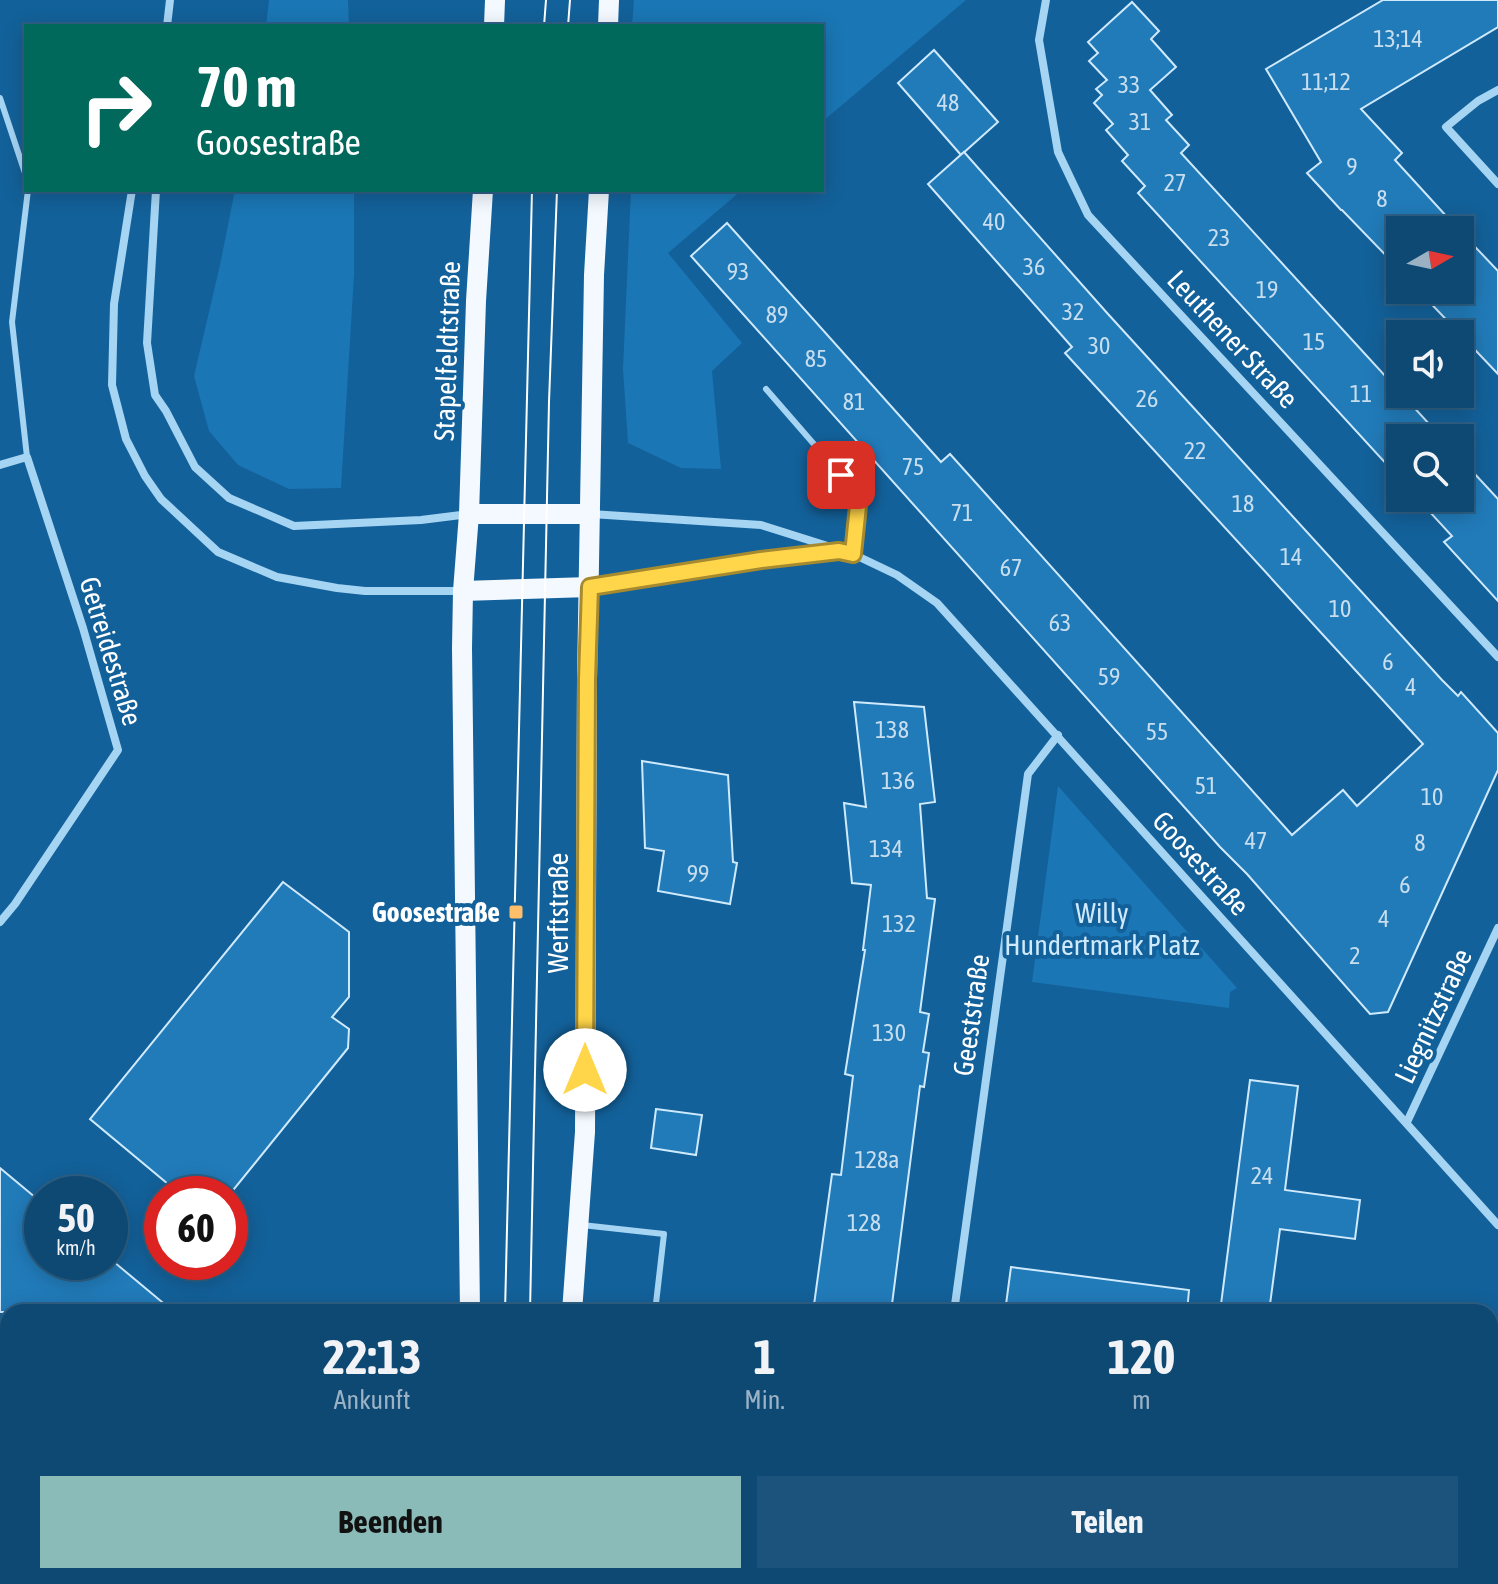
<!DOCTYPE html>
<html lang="de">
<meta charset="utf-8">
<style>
:root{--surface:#0e4974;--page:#1c537c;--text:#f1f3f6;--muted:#9bb2c5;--line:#2e6186;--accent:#8bbbb9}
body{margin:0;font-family:"Asap Condensed",sans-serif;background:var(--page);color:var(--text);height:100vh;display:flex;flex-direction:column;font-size:30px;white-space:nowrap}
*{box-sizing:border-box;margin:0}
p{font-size:26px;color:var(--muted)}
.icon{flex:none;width:44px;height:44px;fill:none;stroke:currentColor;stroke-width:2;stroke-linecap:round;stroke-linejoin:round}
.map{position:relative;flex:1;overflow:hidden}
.panel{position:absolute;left:0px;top:1304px;width:1498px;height:280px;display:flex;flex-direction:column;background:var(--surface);border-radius:24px 24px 0 0;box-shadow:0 4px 20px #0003,0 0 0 2px var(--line)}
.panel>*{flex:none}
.guide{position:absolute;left:24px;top:24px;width:800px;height:168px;border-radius:0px;box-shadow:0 4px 20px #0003,0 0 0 2px var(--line);background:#00695c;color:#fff;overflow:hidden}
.needle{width:52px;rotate:81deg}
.fabs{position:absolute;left:1386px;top:216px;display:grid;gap:16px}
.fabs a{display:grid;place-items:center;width:88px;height:88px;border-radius:0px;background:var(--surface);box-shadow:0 4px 20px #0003,0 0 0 2px var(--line);font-size:40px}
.speed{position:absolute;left:24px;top:1176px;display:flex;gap:16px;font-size:40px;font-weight:700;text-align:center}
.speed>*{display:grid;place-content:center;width:104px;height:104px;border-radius:50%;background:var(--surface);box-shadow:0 4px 20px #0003,0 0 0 2px var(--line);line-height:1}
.speed small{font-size:20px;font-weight:400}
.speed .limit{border:12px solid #d22;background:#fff;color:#111}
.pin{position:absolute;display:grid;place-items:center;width:68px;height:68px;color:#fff;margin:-34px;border-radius:16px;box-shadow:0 4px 12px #0006}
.me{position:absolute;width:88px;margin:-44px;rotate:0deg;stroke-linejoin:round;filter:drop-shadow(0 0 6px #0008)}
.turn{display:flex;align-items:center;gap:28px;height:168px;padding:0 40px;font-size:36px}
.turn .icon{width:104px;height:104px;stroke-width:2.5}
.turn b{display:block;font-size:56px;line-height:68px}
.eta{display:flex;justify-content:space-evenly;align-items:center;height:136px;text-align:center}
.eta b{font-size:48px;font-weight:700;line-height:56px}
.button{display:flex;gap:16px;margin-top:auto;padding:16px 40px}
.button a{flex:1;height:92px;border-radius:0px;background:var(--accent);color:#111;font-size:32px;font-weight:700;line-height:92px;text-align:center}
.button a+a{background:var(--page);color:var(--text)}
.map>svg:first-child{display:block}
</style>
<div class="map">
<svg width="1498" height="1584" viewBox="0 0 1498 1584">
<rect width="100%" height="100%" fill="#13619a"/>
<g fill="#1a76b4">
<polygon points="269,0 348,0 349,26 266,26"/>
<polygon points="634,0 966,0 822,122 822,26 632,26"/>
<polygon points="235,190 354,190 354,275 341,488 289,489 238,465 209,431 194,376 220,265"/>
<polygon points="631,190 742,190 668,253 742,343 712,371 721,469 681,468 628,443 623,369"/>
<polygon points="1058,786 1237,988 1230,992 1229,1008 1032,982"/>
</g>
<g fill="#217bb9" stroke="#cfeafd" stroke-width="2">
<polygon points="1383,0 1498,0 1498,27 1361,109 1402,153 1395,160 1459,230 1400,230 1400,270 1342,210 1341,210 1307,173 1321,162 1266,69"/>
<polygon points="1132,2 1159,31 1151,39 1176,67 1150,90 1172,115 1166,120 1189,145 1181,153 1442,438 1400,438 1400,479 1138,193 1145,186 1122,161 1128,155 1106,130 1113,124 1094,103 1102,95 1096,89 1107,80 1089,61 1098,53 1088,42"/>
<polygon points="934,50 998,122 961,155 898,83"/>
<polygon points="964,152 1108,314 1442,680 1458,696 1461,692 1498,733 1498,770 1388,1012 1370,1014 1247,874 1220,847 691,256 727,223 941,462 950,454 1292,835 1343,790 1357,806 1423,744 1065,353 1072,347 928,184"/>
<polygon points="1460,231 1498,271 1498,374 1418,290 1460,290"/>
<polygon points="1460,458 1498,499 1498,601 1444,542 1452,536 1417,498 1460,498"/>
<polygon points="854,702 924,707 935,802 920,804 927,898 935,899 920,1012 929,1014 923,1052 929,1053 924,1087 920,1086 891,1312 813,1312 832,1174 841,1175 853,1076 845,1074 865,950 863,950 871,885 852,883 844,803 866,807"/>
<polygon points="642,761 728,775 733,862 737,863 730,904 658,891 664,851 645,848"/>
<polygon points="283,882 349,932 349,997 332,1017 349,1029 348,1048 230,1194 180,1194 90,1119"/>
<polygon points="1250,1080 1298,1086 1285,1190 1360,1200 1355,1239 1280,1229 1269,1312 1220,1312"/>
<polygon points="656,1109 702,1115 696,1155 651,1148"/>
<polygon points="0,1168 42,1203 42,1262 114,1262 174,1312 0,1312"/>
<polygon points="1011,1267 1189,1290 1187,1312 1005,1312"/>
</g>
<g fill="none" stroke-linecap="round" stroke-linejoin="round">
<g stroke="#a6d4f3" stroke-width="6">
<polyline points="0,98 26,176"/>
<polyline points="766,389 859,496 853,554"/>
<polyline points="27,457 12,322 28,190"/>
<polyline points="582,1225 664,1234 655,1312"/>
</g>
<g stroke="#a6d4f3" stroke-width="8">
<polyline points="1046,0 1039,40 1058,152 1088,215 1498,657"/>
<polyline points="167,26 170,0"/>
<polyline points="1498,90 1478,101 1446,127 1498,184"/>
<polyline points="132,190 114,304 112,385 126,439 145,476 161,499 218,552 277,577 337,588 365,591 463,591"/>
<polyline points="156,190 147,343 155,395 166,411 195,467 229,498 294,526 421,520 469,514"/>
<polyline points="0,465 27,457 83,628 118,750 15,904 0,922"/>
<polyline points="591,514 761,525 853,554 897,575 937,603 1498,1225"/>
<polyline points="590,587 761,560 834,551"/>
<polyline points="1407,1122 1498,928"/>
<polyline points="954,1312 1028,774 1058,735"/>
<polyline points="918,1584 919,1576"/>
</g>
<g stroke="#f3f9ff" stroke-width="20">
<polyline points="494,26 495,0"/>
<polyline points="608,26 609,0"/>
<polyline points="469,514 590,514"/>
<polyline points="463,591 590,587"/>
<polyline points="470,1312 462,648 463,591 469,514 476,301 483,190"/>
<polyline points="572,1312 585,1132 587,679 594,275 599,190"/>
<polyline points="448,1584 449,1576"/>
<polyline points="545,1584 546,1576"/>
</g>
<g stroke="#fff" stroke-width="2">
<polyline points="544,26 546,0"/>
<polyline points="568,26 570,0"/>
<polyline points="505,1312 532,190"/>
<polyline points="530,1312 549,402 557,190"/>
<polyline points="487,1584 488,1576"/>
<polyline points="512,1584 512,1576"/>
</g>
</g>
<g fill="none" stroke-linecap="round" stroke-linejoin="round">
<defs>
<polyline id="route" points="585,1070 587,679 590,587 761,560 839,551 853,554 859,496 841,475"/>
</defs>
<use href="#route" stroke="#a68a30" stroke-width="20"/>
<use href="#route" stroke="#ffd54a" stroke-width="14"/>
</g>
<rect fill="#ffbe69" stroke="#13619a" stroke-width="3" x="508" y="904" width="16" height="16" rx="4"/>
<g text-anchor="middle" stroke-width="8" stroke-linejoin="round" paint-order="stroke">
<g font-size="24" fill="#c8deee">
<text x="1398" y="47">13;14</text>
<text x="1326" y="90">11;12</text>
<text x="1129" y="93">33</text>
<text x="948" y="111">48</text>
<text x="1140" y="130">31</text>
<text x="1352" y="175">9</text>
<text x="1175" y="191">27</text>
<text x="1382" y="207">8</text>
<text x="994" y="230">40</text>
<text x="1219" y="246">23</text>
<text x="1034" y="275">36</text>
<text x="738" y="280">93</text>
<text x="1267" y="298">19</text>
<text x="1073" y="320">32</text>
<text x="777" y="323">89</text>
<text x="1314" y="350">15</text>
<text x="1099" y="354">30</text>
<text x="816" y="367">85</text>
<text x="1361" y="402">11</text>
<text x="1147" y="407">26</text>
<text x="854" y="410">81</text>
<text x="1195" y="459">22</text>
<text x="913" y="475">75</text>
<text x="1243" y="512">18</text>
<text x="962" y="521">71</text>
<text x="1291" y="565">14</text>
<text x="1011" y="576">67</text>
<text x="1340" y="617">10</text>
<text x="1060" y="631">63</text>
<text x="1388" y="670">6</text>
<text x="1109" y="685">59</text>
<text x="1411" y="695">4</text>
<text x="892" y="738">138</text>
<text x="1157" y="740">55</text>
<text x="898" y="789">136</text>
<text x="1206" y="794">51</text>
<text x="1432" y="805">10</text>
<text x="1256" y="849">47</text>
<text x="1420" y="851">8</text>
<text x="886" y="857">134</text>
<text x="698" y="882">99</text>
<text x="1405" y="893">6</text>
<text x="1384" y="927">4</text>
<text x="899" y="932">132</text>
<text x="1355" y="964">2</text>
<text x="889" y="1041">130</text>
<text x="877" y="1168">128a</text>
<text x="1262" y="1184">24</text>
<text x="864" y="1231">128</text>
</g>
<g font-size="28" fill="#fff" stroke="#13619a">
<text transform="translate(1233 339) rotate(47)" y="10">Leuthener Straße</text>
<text transform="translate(447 351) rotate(-88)" y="10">Stapelfeldtstraße</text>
<text transform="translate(111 651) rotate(73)" y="10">Getreidestraße</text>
<text transform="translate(1201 863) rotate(48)" y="10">Goosestraße</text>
<text transform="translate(558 913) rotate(-90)" y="10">Werftstraße</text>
<text transform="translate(971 1015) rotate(-82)" y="10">Geeststraße</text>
<text transform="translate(1433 1016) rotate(-65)" y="10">Liegnitzstraße</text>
</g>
<g font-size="28" font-weight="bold" fill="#fff" stroke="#13619a" text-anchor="end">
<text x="500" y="922">Goosestraße</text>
</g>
<g font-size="28" fill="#cfeafd" stroke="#13619a">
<text x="1102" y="923">Willy<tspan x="1102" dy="32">Hundertmark Platz</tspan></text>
</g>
</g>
</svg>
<div class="fabs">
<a><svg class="needle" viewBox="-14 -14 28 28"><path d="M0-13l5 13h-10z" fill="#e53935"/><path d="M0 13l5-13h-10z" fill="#9bb2c5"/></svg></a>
<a><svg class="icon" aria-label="sound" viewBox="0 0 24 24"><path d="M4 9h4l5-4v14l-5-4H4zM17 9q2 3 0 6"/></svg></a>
<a><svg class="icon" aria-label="search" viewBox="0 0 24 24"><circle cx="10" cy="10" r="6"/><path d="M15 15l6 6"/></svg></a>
</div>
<div class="speed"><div>50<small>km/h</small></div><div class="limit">60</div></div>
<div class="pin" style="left:841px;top:475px;background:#d93025"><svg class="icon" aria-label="arrive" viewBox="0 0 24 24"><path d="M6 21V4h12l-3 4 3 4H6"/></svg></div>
<svg class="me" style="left:585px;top:1070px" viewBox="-20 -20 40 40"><circle r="19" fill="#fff"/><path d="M0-13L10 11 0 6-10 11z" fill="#ffd54a"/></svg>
<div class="guide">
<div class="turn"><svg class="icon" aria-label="right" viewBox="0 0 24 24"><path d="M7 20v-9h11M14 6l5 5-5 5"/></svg><div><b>70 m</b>Goosestraße</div></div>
</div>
<section class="panel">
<div class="eta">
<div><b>22:13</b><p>Ankunft</p></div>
<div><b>1</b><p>Min.</p></div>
<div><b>120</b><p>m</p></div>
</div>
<div class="button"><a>Beenden</a><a>Teilen</a></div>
</section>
</div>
